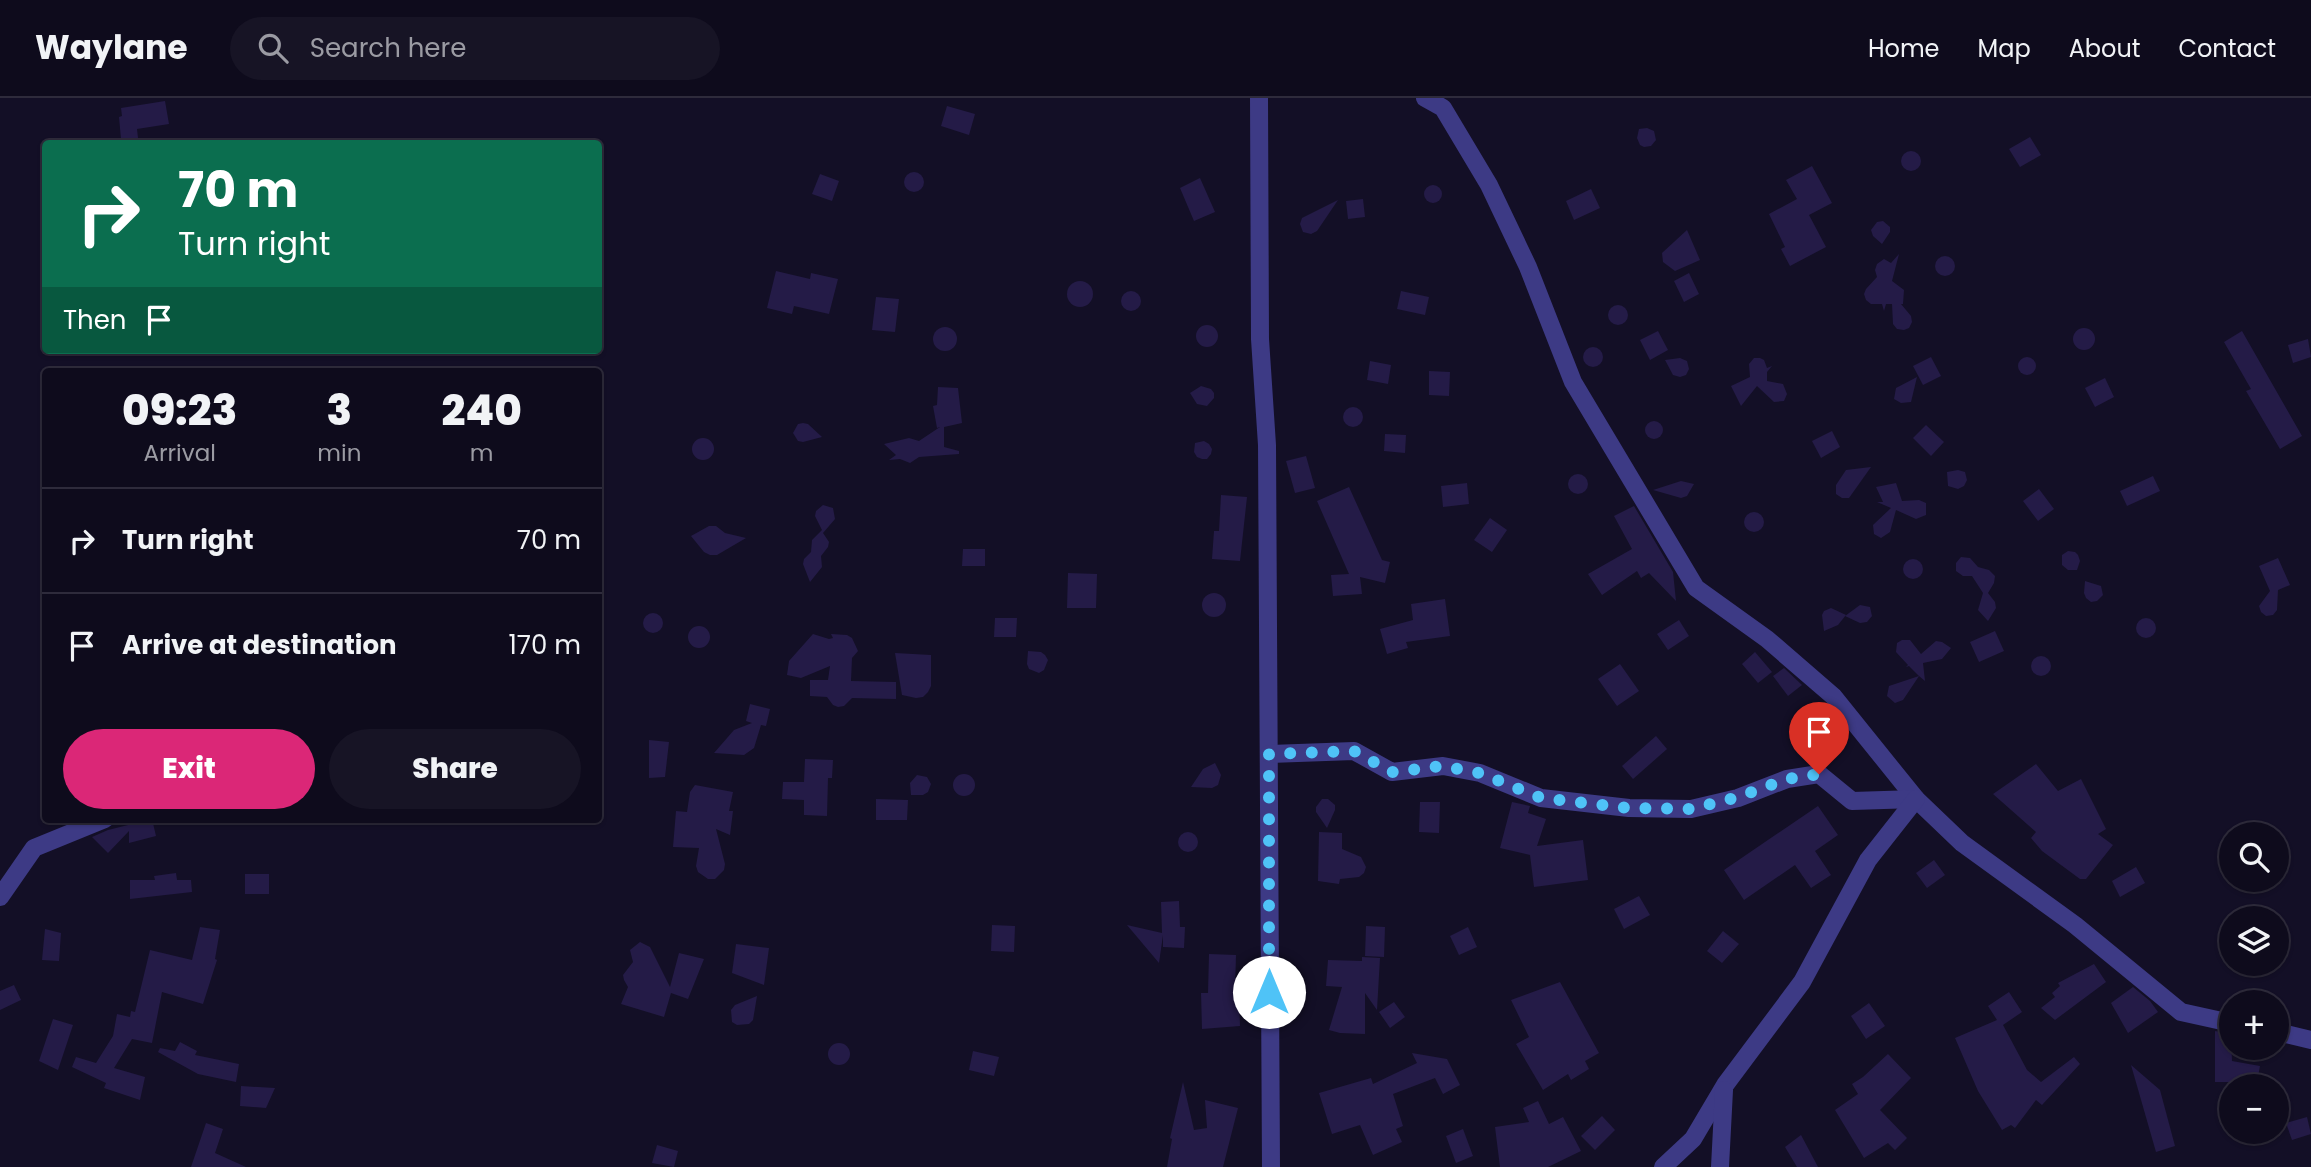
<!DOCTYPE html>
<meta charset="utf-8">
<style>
:root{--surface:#0e0b1c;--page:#171425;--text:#f1f3f6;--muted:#9b9ba3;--line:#2e2b3b;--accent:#db2777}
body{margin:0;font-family:Poppins,sans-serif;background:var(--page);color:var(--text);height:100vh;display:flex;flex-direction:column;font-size:26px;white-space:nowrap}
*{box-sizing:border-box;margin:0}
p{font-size:23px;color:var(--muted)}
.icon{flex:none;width:38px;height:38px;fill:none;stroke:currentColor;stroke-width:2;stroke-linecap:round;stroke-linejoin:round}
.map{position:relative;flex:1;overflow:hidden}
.side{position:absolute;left:42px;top:270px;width:560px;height:455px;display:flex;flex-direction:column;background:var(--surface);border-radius:7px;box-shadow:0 2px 5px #0004,0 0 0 2px var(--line)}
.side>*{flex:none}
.guide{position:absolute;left:42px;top:42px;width:560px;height:214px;border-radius:7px;box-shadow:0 2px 5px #0004,0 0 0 2px var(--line);background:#0b6e4f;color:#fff;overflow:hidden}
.buttons{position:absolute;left:2219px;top:724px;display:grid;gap:14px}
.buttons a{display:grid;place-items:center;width:70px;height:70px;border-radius:50%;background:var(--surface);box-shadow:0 2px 5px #0004,0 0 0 2px var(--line);font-size:35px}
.pin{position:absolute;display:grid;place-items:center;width:60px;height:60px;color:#fff;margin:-72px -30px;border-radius:50% 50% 50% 0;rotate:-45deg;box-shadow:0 0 7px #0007}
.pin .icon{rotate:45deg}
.me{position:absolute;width:77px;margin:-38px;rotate:0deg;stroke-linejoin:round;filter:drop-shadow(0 0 5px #0008)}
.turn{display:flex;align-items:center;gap:24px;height:147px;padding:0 21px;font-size:32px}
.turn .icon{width:91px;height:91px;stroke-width:2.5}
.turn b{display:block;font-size:49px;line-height:60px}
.then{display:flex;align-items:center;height:66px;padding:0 21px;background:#0003;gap:14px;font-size:26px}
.eta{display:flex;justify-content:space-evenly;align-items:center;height:119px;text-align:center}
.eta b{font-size:42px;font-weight:800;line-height:49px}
.primary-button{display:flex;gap:14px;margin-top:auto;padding:14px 21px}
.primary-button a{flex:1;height:80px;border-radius:42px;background:var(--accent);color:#fff;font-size:28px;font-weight:800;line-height:80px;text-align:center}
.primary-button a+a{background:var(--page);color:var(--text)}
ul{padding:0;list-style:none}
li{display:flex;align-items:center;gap:21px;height:105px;padding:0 21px;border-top:2px solid var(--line)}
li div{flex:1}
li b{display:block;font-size:26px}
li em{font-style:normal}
header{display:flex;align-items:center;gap:42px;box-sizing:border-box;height:98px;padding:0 35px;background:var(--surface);border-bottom:2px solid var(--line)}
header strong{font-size:33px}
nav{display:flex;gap:38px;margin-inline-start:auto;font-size:24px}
.search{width:490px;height:63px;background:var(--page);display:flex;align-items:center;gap:18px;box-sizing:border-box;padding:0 24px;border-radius:38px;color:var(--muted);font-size:26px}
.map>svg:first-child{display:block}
</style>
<header>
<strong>Waylane</strong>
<div class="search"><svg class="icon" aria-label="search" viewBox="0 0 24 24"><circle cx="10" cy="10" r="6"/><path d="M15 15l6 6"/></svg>Search here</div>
<nav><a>Home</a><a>Map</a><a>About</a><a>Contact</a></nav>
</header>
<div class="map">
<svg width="2311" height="1069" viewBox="0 0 2311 1069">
<rect width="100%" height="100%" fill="#130f26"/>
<g fill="#241b47">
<polygon points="165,3 169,26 137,31 138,40 121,41 119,19 122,18 121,10"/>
<polygon points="947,8 975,16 969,37 941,28"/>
<polygon points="1647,30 1654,33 1656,42 1651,48 1644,49 1640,47 1637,40 1639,31"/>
<polygon points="2030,39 2041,57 2020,69 2009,51"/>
<circle cx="1911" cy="63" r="10"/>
<polygon points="1812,68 1832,105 1809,117 1826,149 1790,168 1781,151 1785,149 1769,116 1797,101 1786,82"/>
<circle cx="914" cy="84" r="10"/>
<polygon points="820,76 839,83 832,103 812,96"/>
<polygon points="1200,80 1215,114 1194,123 1180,90"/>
<circle cx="1433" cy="96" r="9"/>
<polygon points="1591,91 1600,110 1574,122 1566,103"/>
<polygon points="1363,101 1365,119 1348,121 1346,103"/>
<polygon points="1338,102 1317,133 1311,136 1303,134 1300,126 1302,120"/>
<polygon points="1883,123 1890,129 1890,134 1882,146 1873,138 1871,132 1877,124"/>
<polygon points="1687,132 1700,162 1675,173 1663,164 1662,155"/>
<polygon points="1899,156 1892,183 1904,192 1903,206 1901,206 1911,218 1912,224 1909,230 1904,232 1897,231 1893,226 1892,206 1886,206 1884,213 1882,206 1871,206 1866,202 1864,196 1866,191 1877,179 1875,172 1877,166 1884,161 1891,165"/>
<circle cx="1945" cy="168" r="10"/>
<polygon points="776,173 810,181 811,175 838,181 829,216 794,208 792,216 767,210"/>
<polygon points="1689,175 1699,196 1684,204 1674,183"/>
<circle cx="1080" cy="196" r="13"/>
<circle cx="1131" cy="203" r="10"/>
<polygon points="1401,193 1429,199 1425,217 1397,211"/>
<polygon points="876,199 899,201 895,234 872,232"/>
<circle cx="1618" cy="217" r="10"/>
<circle cx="1207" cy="238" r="11"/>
<circle cx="945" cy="241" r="12"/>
<circle cx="2084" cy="241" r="11"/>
<polygon points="1658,233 1668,252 1650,262 1640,242"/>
<polygon points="2242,233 2302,338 2280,351 2246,293 2251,291 2224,244"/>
<polygon points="2308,241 2311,259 2293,265 2288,247"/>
<circle cx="1593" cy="259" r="10"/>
<circle cx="2027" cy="268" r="9"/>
<polygon points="1931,259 1941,278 1923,287 1913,268"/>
<polygon points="1680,260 1687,263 1689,271 1686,277 1680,279 1673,277 1665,262"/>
<polygon points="1754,260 1760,260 1764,262 1767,270 1772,268 1767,274 1767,283 1783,286 1787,296 1784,303 1774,304 1757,288 1741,308 1731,288 1750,279 1749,266"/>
<polygon points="1370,263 1391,267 1388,286 1367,282"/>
<polygon points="1429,273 1450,274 1449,298 1429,297"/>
<polygon points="1917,279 1911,304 1901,305 1894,301 1896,290"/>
<polygon points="2105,280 2114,299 2095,309 2085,290"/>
<polygon points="1201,288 1211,291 1214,295 1214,300 1207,308 1197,306 1190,295"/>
<polygon points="938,289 958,290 962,325 944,329 944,349 959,353 959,356 919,359 910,365 900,361 889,362 896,357 884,346 909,340 919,343 940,329 937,330 933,308 937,307"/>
<circle cx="1353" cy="319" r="10"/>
<circle cx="1654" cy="332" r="9"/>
<polygon points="803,325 808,326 822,339 803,344 798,343 793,335 798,326"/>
<polygon points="1926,327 1944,344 1931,358 1913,340"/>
<polygon points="1832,333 1840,349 1821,360 1812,343"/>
<polygon points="1385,336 1406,337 1405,355 1384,353"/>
<circle cx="703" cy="351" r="11"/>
<polygon points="1204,343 1209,346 1212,351 1211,356 1207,361 1202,361 1197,359 1194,354 1195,345"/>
<polygon points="1306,358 1315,390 1295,395 1286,363"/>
<polygon points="1871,369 1849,400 1842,400 1836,396 1836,387 1846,372"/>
<polygon points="1958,372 1965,374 1967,382 1964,388 1958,391 1948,388 1947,374"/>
<circle cx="1578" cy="386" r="10"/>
<polygon points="2153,378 2160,393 2127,408 2120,393"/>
<polygon points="1681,383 1694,386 1687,398 1681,400 1653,392"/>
<polygon points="1467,385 1469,406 1443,409 1441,388"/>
<polygon points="1896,385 1902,403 1919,402 1926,405 1926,417 1916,421 1896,412 1890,434 1881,440 1874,436 1873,427 1891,410 1877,404 1883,404 1876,389"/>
<polygon points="1349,389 1382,462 1390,464 1385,485 1360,479 1362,496 1333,498 1331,477 1349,476 1317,403"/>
<polygon points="2039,391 2054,411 2038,423 2023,403"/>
<polygon points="1221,397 1247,399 1240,463 1212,461 1214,433 1219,433"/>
<polygon points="823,407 833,410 835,421 823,435 829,444 828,449 821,458 822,469 810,484 803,466 804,461 811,454 812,442 822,432 815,418 816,413"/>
<polygon points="1634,408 1673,474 1676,503 1649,475 1641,480 1637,473 1602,497 1588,476 1632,451 1614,418"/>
<circle cx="1754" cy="424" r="10"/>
<polygon points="1490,420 1507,432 1492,454 1474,442"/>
<polygon points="709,428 716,428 725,435 746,440 717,457 710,457 704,454 691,438"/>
<polygon points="963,451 985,451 985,468 962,468"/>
<polygon points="2068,453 2075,454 2078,457 2080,463 2077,472 2068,472 2062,467 2062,457"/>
<polygon points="1961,459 1970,460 1978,469 1989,472 1995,478 1994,485 1988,495 1995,504 1996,510 1988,523 1978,512 1983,495 1972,478 1963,478 1956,473 1956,465"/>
<polygon points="2278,460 2290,487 2278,492 2277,512 2273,517 2266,518 2261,514 2259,508 2270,493 2259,468"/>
<circle cx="1913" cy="471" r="10"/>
<polygon points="1068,475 1097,476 1096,510 1067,510"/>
<polygon points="2085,483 2101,488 2103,497 2097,503 2091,504 2086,500 2084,495"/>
<circle cx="1214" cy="507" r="12"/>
<polygon points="1445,501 1450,538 1406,544 1408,550 1387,556 1380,531 1413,522 1411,506"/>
<polygon points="1860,507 1870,509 1872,518 1867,524 1860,525 1845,518"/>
<polygon points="1831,510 1846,517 1838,527 1824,533 1822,517 1824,513"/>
<circle cx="653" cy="525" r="10"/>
<polygon points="995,520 1017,520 1016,539 994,539"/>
<circle cx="2146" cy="530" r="10"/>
<polygon points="1679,522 1689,538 1668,552 1657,536"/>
<circle cx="699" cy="539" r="11"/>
<polygon points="1995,533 2004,553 1979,564 1970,544"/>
<polygon points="813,536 829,541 833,540 831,536 847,537 852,540 858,553 852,560 851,583 896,584 896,601 852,600 844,608 838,609 833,607 827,599 810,598 810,582 828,582 830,568 801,580 787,577 789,563"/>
<polygon points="1902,542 1910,542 1921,556 1936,543 1942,544 1951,550 1942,561 1923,565 1925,583 1919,578 1903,602 1895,605 1887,598 1889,588 1919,578 1909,568 1906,569 1908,567 1896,554 1897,545"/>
<polygon points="1028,553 1041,554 1045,557 1048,562 1044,572 1039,575 1029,571 1027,566"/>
<polygon points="1755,554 1772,574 1758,585 1742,566"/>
<polygon points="895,555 931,557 931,588 928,594 923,599 916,600 902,597"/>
<circle cx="2041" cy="568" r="10"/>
<polygon points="1620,566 1639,593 1617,608 1598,581"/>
<polygon points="1784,570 1802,587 1788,598 1773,578"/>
<polygon points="750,606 770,611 766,628 761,627 754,650 744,657 714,655 734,632 752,625 746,623"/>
<polygon points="1656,638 1667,651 1633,681 1622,668"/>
<polygon points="649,642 669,644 665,679 649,680"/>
<polygon points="805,661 833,662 832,680 828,680 827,718 804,717 804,702 782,701 783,684 804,684"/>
<polygon points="1215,665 1221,677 1218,687 1212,690 1191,689 1203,671"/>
<polygon points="2036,666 2058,693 2081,681 2106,731 2098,736 2113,747 2086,781 2080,781 2042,753 2031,740 2036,734 1993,696"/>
<circle cx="964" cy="687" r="11"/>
<polygon points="917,677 927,679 931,686 928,694 923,697 911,697 910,685"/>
<polygon points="695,687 733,694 729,713 733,713 730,737 716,731 725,766 724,772 715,781 708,781 698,774 696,768 699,750 673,749 676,713 687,714 690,694"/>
<polygon points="876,701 908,702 907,722 876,722"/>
<polygon points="1322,701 1328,701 1335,707 1335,712 1327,730 1316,714 1316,709"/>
<polygon points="1420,704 1440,704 1439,735 1419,734"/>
<polygon points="1512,704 1530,708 1528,715 1546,721 1537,748 1583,742 1588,782 1534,789 1530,757 1500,750"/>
<polygon points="1818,708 1838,737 1815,753 1831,777 1811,790 1795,767 1744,802 1724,772"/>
<polygon points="152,721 156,738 129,745 129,733 108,755 92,739 108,732"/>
<polygon points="1319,734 1342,735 1342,751 1361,759 1366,769 1364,775 1359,779 1340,781 1339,786 1318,783"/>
<circle cx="1188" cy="744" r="10"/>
<polygon points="1934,762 1945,777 1927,790 1916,775"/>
<polygon points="2136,769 2145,785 2120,799 2112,783"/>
<polygon points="176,775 177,782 191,782 192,794 130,801 130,782 155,782 154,778"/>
<rect x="245" y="776" width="24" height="20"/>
<polygon points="1639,798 1650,817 1624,831 1614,811"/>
<polygon points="1179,803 1180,829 1185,829 1184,850 1163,849 1163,837 1159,865 1127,827 1162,835 1161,804"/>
<polygon points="992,827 1015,828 1014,854 991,853"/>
<polygon points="1366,828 1385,829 1384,859 1365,858"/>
<polygon points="200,829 220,832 215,861 217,862 203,906 162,894 152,945 132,941 114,970 145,979 140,1002 104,990 106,985 72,969 76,959 96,965 113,938 117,916 130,919 131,913 135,914 150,852 192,862"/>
<polygon points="1468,829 1477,849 1459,857 1450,838"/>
<polygon points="45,831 61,835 59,863 42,862"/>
<polygon points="1723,833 1739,846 1722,865 1707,853"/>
<polygon points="640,844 650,849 670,889 679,855 704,861 688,901 671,895 664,919 621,906 628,889 624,882 623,877 633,864 630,852"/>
<polygon points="736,846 769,850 764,887 732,875"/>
<polygon points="1209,856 1236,857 1235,893 1239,893 1240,928 1202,931 1201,895 1208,895"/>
<polygon points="1362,859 1380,860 1377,912 1365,895 1365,936 1340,935 1329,932 1342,889 1326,888 1328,862 1362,863"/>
<polygon points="2094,866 2106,884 2055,922 2041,910 2055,899 2052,895 2060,888 2058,885"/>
<polygon points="1560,884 1599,955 1585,963 1589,971 1571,982 1568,976 1543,992 1516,946 1529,939 1511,902"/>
<polygon points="14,887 21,902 0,912 0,893"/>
<polygon points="2133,889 2150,903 2158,914 2128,935 2111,905"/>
<polygon points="2009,894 2022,914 2003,927 2027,972 2041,984 2074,959 2080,966 2042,1007 2036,1002 2015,1030 2011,1027 2002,1032 1978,993 1955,940 1997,922 1988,908"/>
<polygon points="757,898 753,922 749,926 737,927 732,924 731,912 735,907"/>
<polygon points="1394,904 1405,919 1390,930 1379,914"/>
<polygon points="1869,905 1885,928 1866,941 1851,918"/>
<polygon points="53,921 73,927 58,972 39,963"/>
<polygon points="2215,933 2231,936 2232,963 2260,968 2256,989 2238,989 2239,984 2215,984"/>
<polygon points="180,944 197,953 195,957 239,966 236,984 198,976 158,954 160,950 175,953"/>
<circle cx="839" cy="956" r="11"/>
<polygon points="973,953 999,959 994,978 969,972"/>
<polygon points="1412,955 1447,961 1460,987 1443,996 1435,980 1393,996 1403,1028 1396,1031 1402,1044 1373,1057 1360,1027 1332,1036 1319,995 1371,980 1373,986 1417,965"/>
<polygon points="1888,956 1911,980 1880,1012 1907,1040 1895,1052 1888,1045 1864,1060 1835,1012 1858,996 1852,986 1863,979"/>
<polygon points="2131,967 2160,992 2175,1048 2156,1054"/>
<polygon points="1183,984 1194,1032 1207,1030 1205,1002 1238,1010 1223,1069 1167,1069 1172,1041 1170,1040"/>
<polygon points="241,988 275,990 266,1010 240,1008"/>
<polygon points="1538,1003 1549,1026 1563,1019 1581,1053 1548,1069 1500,1069 1495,1029 1529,1024 1523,1010"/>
<polygon points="1602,1018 1615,1032 1595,1052 1581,1038"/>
<polygon points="2307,1019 2311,1036 2292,1042 2286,1025"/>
<polygon points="206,1025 223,1031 215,1055 246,1069 191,1069"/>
<polygon points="1463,1031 1473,1058 1456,1065 1446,1038"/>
<polygon points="1801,1037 1818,1069 1797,1069 1785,1049"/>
<polygon points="657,1047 678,1053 674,1069 652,1065"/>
</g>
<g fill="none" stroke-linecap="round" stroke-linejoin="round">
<g stroke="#3d3a85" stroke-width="18">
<polyline points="1259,0 1260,241 1267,347 1271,1069"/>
<polyline points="1425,0 1443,10 1489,87 1528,169 1573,284 1696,490 1767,541 1833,598 1916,701 1962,745 2075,827 2181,914 2231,925"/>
<polyline points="1269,656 1354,653 1392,674 1443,668 1480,675 1541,700 1629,710 1691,711 1738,700 1787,681 1819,676 1852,703 1916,701"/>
<polyline points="0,799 34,750 105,721"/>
<polyline points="2277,934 2311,942"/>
<polyline points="1663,1069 1693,1041 1725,987 1802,884 1868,762 1916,701"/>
<polyline points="1720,1069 1724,992"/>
</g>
</g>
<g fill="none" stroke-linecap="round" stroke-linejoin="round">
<polyline stroke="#4fc3f7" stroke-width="12" stroke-dasharray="0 21.6" points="1269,894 1269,656 1354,653 1392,674 1443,668 1480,675 1541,700 1629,710 1691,711 1738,699 1787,681 1819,676"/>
</g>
</svg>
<div class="buttons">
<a><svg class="icon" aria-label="search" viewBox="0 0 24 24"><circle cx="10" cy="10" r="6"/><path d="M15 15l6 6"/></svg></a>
<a><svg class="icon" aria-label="layers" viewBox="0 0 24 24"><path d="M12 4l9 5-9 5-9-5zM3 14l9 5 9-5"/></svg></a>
<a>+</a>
<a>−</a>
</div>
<div class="pin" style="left:1819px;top:676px;background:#d93025"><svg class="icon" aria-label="arrive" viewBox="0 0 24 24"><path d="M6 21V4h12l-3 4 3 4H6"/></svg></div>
<svg class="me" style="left:1269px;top:894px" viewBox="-20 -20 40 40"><circle r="19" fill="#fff"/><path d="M0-13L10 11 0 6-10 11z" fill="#4fc3f7"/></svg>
<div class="guide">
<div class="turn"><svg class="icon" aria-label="right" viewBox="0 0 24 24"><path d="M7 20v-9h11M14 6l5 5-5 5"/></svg><div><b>70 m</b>Turn right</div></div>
<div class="then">Then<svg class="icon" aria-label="arrive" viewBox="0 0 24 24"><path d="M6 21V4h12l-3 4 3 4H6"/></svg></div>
</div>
<section class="side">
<div class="eta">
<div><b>09:23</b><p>Arrival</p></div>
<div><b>3</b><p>min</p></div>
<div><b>240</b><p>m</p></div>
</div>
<ul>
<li><svg class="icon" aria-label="right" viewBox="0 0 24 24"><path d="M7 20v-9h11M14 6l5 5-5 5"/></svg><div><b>Turn right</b></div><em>70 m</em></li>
<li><svg class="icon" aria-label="arrive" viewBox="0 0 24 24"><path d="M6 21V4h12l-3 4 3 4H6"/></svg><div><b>Arrive at destination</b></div><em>170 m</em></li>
</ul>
<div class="primary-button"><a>Exit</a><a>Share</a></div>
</section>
</div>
